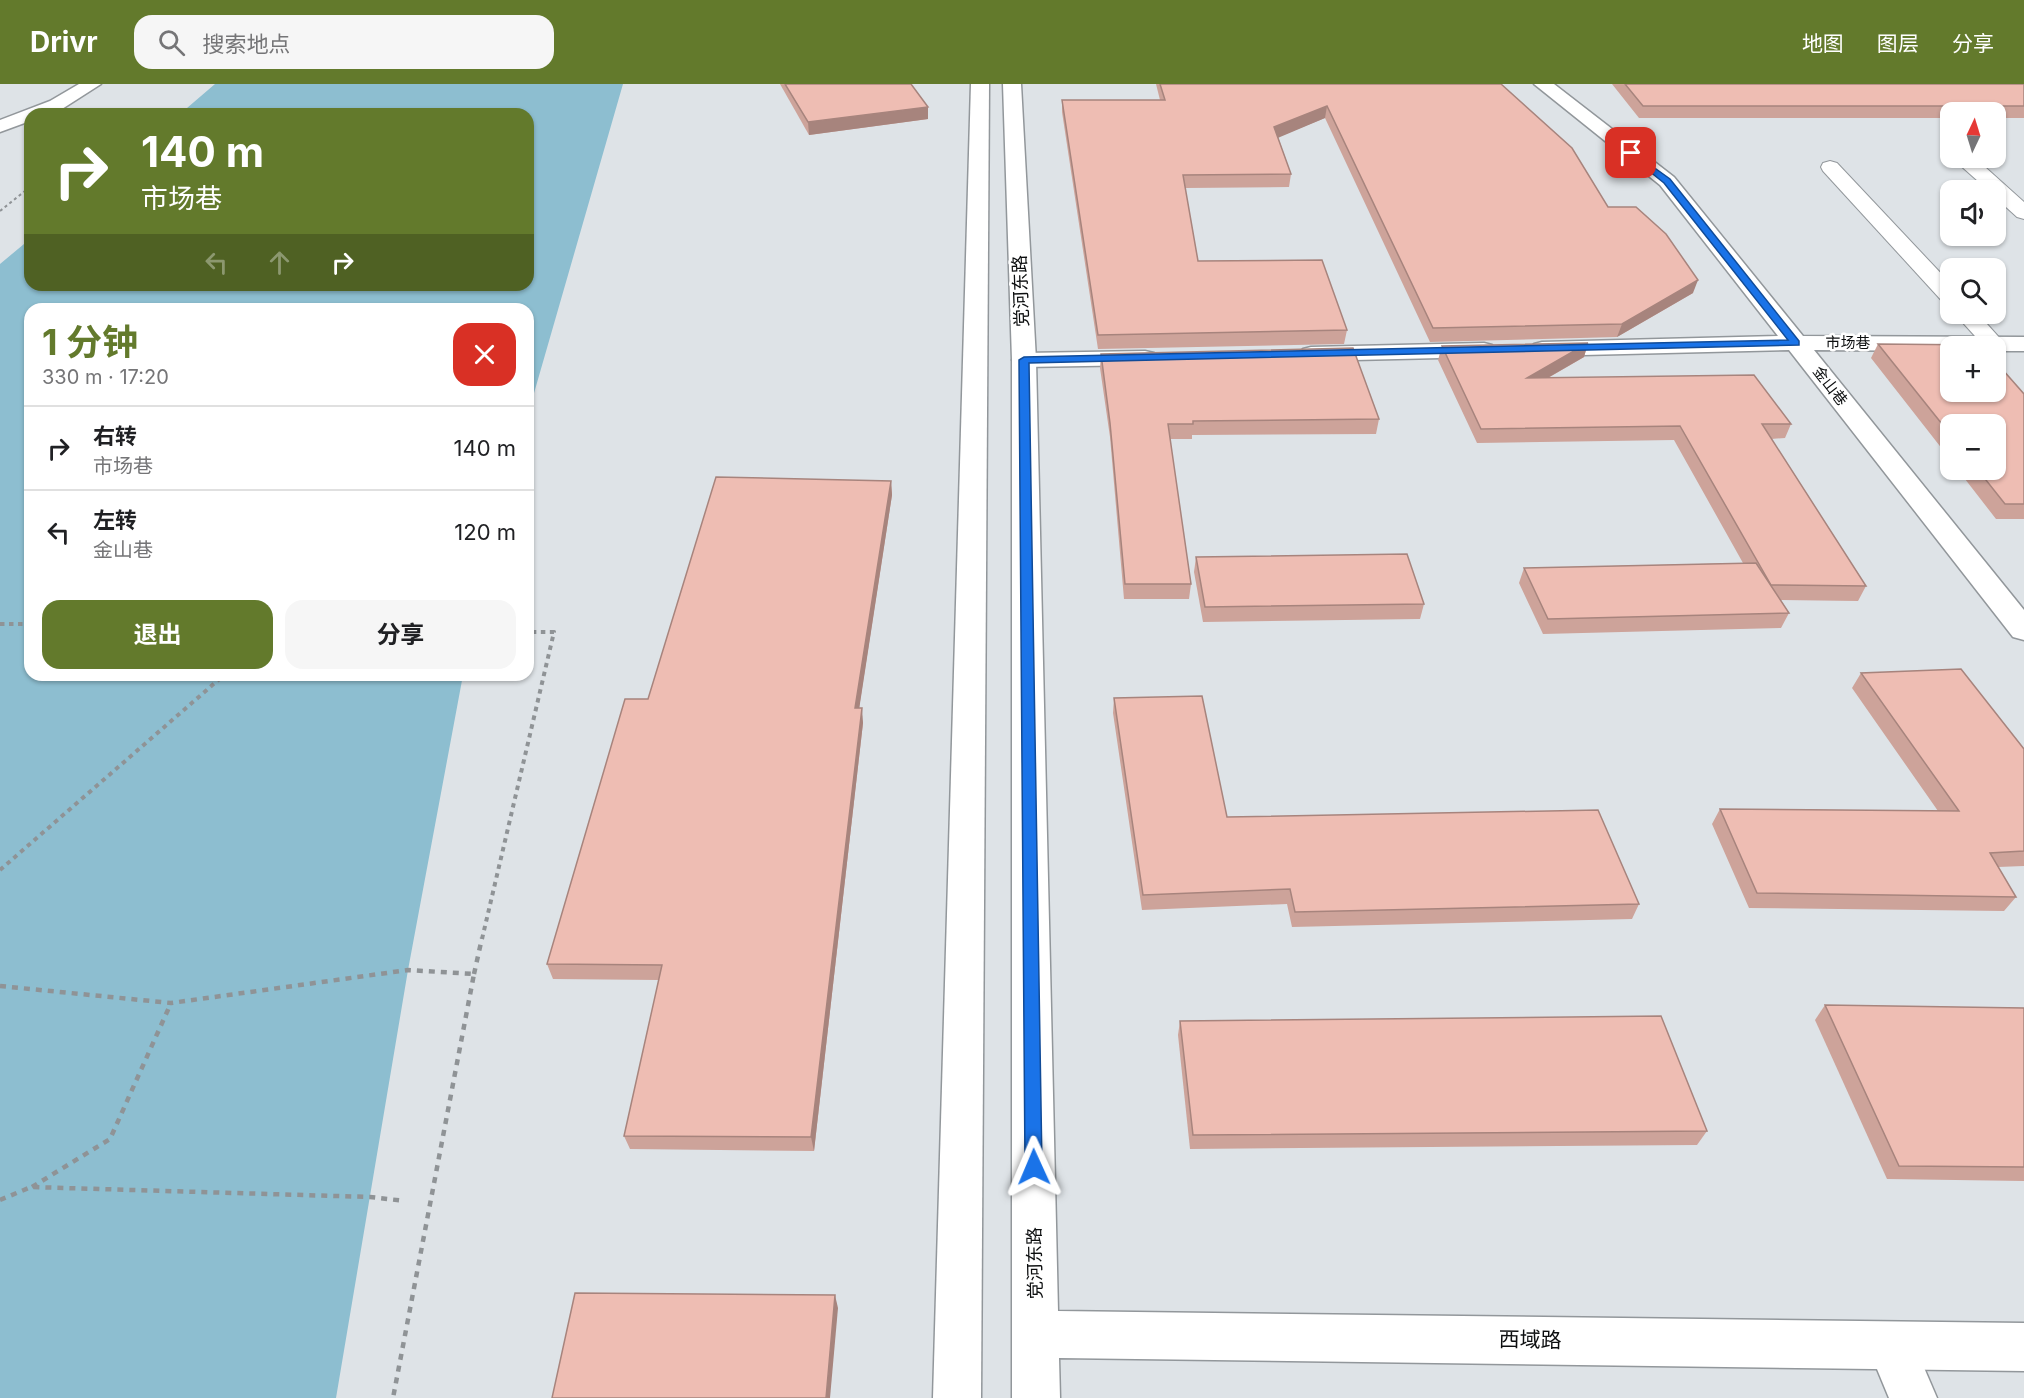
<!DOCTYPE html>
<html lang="zh">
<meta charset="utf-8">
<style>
:root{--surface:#fff;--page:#f6f6f6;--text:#202124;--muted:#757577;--line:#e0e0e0;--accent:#637a2c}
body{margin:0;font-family:Inter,"Noto Sans SC",sans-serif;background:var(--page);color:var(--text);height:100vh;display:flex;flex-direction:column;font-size:22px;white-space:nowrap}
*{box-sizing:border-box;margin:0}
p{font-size:20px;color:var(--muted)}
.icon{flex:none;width:33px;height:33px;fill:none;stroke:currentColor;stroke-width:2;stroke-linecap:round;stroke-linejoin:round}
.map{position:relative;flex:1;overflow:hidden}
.drawer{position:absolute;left:24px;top:219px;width:510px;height:378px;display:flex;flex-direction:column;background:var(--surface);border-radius:18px;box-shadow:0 2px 4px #0004}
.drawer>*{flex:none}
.guide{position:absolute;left:24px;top:24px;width:510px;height:183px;border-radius:18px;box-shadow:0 2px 4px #0004;background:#637a2c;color:#fff;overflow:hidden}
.needle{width:39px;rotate:4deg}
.buttons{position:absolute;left:1940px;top:18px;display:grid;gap:12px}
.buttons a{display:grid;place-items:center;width:66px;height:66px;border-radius:12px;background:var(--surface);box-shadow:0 2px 4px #0004;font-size:30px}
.pin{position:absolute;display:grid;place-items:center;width:51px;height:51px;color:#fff;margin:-26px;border-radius:12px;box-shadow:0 3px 9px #0006}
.me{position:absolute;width:66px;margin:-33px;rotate:359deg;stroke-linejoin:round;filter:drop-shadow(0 0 4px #0008)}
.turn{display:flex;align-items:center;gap:21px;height:126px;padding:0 18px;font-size:27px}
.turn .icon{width:78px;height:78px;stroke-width:2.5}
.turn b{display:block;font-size:42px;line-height:51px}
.lanes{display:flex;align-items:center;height:57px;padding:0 18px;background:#0003;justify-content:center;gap:30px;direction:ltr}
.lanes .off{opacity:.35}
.round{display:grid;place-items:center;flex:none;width:63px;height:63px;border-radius:18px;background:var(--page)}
.overview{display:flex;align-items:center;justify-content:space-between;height:102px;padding:0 18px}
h1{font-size:36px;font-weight:700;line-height:45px;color:var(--accent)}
.cta{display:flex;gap:12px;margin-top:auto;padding:12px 18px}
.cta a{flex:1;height:69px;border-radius:18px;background:var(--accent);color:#fff;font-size:24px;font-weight:700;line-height:69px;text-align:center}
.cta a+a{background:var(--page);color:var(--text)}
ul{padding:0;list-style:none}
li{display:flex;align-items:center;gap:18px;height:84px;padding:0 18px;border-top:2px solid var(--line)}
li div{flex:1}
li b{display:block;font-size:22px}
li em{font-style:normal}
header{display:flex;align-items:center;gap:36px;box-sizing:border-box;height:84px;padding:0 30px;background:var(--accent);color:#fff}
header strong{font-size:28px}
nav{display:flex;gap:33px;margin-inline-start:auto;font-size:21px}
.search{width:420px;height:54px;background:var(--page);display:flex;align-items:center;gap:15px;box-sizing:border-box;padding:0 21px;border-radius:18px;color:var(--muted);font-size:22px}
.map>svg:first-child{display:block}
</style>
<header>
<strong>Drivr</strong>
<div class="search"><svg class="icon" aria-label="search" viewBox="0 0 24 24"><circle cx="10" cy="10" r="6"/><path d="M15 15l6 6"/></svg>搜索地点</div>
<nav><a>地图</a><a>图层</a><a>分享</a></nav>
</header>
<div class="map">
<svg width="2024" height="1314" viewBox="0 0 2024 1314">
<rect width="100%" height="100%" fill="#dee3e7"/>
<polygon fill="#8dbed0" points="215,0 623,0 528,330 528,225 30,225 30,591 463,591 408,886 336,1314 0,1314 0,180 30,155 30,201 528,201 528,30 180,30"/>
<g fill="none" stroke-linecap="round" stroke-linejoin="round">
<defs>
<g id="lane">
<polygon points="1961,74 1975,74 2024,118 2024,135 2017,133 1995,113 1995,106 1988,106 1961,82 1959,78"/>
<polygon points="1830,77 1837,79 1950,199 1950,218 1942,217 1823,87 1821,83 1823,79"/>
<polygon points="1955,230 1978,230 2005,260 2002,265 1995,267 1995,262 1984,262"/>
</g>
<g id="street">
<polygon points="1534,0 1554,0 1674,93 1803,252 2024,253 2024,267 1995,267 1995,262 1950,262 1950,267 1814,266 2024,526 2024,556 2013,553 1789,266 1542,272 1534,270 1530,265 1534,260 1542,258 1778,252 1660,101"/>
<polygon points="1484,259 1492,261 1496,266 1492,271 1484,273 1311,277 1303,275 1299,270 1303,265 1311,263"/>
<polygon points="1145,267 1154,269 1157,274 1154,279 1145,281 1024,283 1015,281 1012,276 1015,271 1024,269"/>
<polygon points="1890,1238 1907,1244 1937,1314 1889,1314 1867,1261 1873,1244"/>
</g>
<g id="secondary">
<polygon points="79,0 101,0 62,25 49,30 30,30 30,37 0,48 0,36 50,17"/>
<polygon points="971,0 989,0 981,1314 933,1314"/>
<polygon points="1003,0 1021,0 1036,276 1058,1227 2024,1239 2024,1287 1059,1274 1060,1314 1012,1314 1012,276"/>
</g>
</defs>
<use href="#lane" stroke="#92979b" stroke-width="2"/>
<use href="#street" stroke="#92979b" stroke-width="3"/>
<use href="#secondary" stroke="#92979b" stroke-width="3"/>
<polyline stroke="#8f9396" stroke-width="2" stroke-dasharray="3 3" stroke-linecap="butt" points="0,127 30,103"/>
<g stroke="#8f9396" stroke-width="4" stroke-dasharray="4.5 4.5" stroke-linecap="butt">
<polyline points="0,540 30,540"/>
<polyline points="0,786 224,591"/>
<polyline points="482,855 554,548 528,548"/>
</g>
<g stroke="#8f9396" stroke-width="4.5" stroke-dasharray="6 6" stroke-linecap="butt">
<polyline points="474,890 482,854"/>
<polyline points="0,902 171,919 408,886 474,890 393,1314"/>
<polyline points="32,1103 110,1055 171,919"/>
<polyline points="0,1116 31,1103 370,1113 405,1117"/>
</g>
<use href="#lane" fill="#fff" fill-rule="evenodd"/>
<use href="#street" fill="#fff" fill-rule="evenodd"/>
<use href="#secondary" fill="#fff" fill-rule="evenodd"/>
</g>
<g fill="#cda39a">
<polygon points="780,0 911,0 928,35 809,51"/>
<polygon points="1156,0 1501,0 1608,123 1693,209 1617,253 1430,258 1325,34 1278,53 1291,90 1289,103 1185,104 1198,177 1347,246 1344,260 1098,265 1062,28 1062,16 1160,16"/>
<polygon points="1612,0 2024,0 2024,34 1995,34 1995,28 1950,28 1950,34 1639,34"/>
<polygon points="1588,259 1584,273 1548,294 1791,340 1785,354 1771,355 1866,502 1858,517 1781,516 1789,529 1781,544 1543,550 1519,499 1524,484 1743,479 1674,356 1477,359 1438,276 1442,262"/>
<polygon points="1878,260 2024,310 2024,435 1996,435 1958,386 1995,386 1950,340 1950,375 1871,274"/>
<polygon points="1101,270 1379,335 1376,350 1192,351 1192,355 1170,355 1191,500 1189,515 1124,515 1110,353 1100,284"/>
<polygon points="891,397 892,411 859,624 863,639 814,1067 630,1065 624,1052 659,896 553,895 547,880 648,615"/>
<polygon points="1196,473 1424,520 1420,535 1203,538 1194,488"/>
<polygon points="1861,589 2024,665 2024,782 1998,783 2016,813 2004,827 1749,824 1712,740 1720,725 1938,727 1852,604"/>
<polygon points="1114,614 1227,733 1639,820 1632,835 1292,843 1287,820 1142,826 1113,629"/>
<polygon points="1825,921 2024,924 2024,1097 1887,1095 1815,936"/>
<polygon points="1180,937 1707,1047 1697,1061 1190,1065 1178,951"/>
</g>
<g fill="#a7847d">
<polygon points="1327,22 1325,34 1273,56 1274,43"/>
<polygon points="928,23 928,35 809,51 808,38"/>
<polygon points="1698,196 1693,209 1617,253 1622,240"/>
<polygon points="1588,259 1584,273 1523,308 1527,294"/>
<polygon points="891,397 892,411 857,639 855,624"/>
<polygon points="862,624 863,639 814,1067 811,1053"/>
<polygon points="835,1211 838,1224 830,1314 826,1314"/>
</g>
<g fill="#eebdb3" stroke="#a7847d" stroke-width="1.5">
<polygon points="785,0 911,0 928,23 808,38"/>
<polygon points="1160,0 1501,0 1572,64 1608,123 1636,123 1666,150 1698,196 1622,240 1433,244 1327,22 1274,43 1291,90 1183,91 1198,177 1322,176 1347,246 1098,251 1062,16 1165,16"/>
<polygon points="1625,0 2024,0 2024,22 1643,22"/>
<polygon points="1588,259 1527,294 1754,291 1791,340 1762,340 1866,502 1771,501 1680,342 1481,345 1442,262"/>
<polygon points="1878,260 1981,261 1982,262 1950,262 1950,308 1995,308 1995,277 2024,310 2024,420 2005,420 1978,386 1995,386 1995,340 1950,340 1950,350"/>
<polygon points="1353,264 1379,335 1193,337 1193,340 1168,340 1191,500 1125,500 1110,339 1101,270"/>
<polygon points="716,393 891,397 855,624 862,624 811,1053 624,1052 662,881 547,880 625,615 648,615"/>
<polygon points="1407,470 1424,520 1205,523 1196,473"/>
<polygon points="1756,479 1789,529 1548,535 1524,484"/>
<polygon points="1961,585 2024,665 2024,767 1990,769 2016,813 1757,809 1720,725 1959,727 1861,589"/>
<polygon points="1202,612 1227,733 1598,726 1639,820 1295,828 1290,805 1143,811 1114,614"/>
<polygon points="1825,921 2024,924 2024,1083 1899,1082"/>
<polygon points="1661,932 1707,1047 1193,1051 1180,937"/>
<polygon points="575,1209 835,1211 826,1314 552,1314"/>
</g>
<polygon fill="#1a73e8" stroke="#114b97" stroke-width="1.5" points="1631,67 1670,95 1799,257 1799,261 1029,279 1042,1083 1040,1089 1034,1092 1027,1089 1025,1083 1019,276 1024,273 1788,256 1664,99 1629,71 1627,69"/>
<g text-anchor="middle" stroke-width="5" stroke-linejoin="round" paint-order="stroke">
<g font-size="15" fill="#0c0e0f" stroke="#fff">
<text x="1848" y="264">市场巷</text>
<text transform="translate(1830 302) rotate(52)" y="5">金山巷</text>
</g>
<g font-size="18" fill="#0c0e0f" stroke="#fff">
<text transform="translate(1021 207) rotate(-92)" y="6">党河东路</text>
<text transform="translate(1035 1179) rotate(-91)" y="6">党河东路</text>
</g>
<g font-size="21" fill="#0c0e0f" stroke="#fff">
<text transform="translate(1530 1256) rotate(1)" y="7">西域路</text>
</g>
</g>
</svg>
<div class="buttons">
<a><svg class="needle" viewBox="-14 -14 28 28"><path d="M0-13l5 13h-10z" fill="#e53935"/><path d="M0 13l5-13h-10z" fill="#757577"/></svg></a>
<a><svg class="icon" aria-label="sound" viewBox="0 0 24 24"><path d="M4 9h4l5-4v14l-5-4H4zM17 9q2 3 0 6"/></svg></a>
<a><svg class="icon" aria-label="search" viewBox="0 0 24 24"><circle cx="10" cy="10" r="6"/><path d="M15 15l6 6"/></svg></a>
<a>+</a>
<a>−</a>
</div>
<div class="pin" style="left:1631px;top:69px;background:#d93025"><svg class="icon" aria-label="arrive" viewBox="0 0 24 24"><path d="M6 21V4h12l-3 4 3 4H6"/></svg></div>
<svg class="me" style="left:1034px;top:1083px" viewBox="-20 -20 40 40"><path d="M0-17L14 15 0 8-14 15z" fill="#1a73e8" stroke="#fff" stroke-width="4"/></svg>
<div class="guide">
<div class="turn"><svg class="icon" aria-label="right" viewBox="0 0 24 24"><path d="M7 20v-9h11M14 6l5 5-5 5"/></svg><div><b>140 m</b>市场巷</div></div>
<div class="lanes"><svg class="icon off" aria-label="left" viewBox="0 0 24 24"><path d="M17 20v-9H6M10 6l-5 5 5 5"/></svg><svg class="icon off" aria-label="ahead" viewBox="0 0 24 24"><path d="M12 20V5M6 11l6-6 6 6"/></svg><svg class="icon" aria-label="right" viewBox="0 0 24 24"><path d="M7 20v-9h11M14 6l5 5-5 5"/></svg></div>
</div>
<section class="drawer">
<div class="overview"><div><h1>1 分钟</h1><p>330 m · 17:20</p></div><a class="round" style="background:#d93025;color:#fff"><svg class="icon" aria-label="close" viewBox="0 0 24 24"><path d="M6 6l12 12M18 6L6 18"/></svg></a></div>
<ul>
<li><svg class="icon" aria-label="right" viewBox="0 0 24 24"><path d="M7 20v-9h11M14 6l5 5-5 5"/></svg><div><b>右转</b><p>市场巷</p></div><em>140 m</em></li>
<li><svg class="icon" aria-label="left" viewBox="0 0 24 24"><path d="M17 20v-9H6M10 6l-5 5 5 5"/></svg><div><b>左转</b><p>金山巷</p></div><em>120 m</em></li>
</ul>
<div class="cta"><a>退出</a><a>分享</a></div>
</section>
</div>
